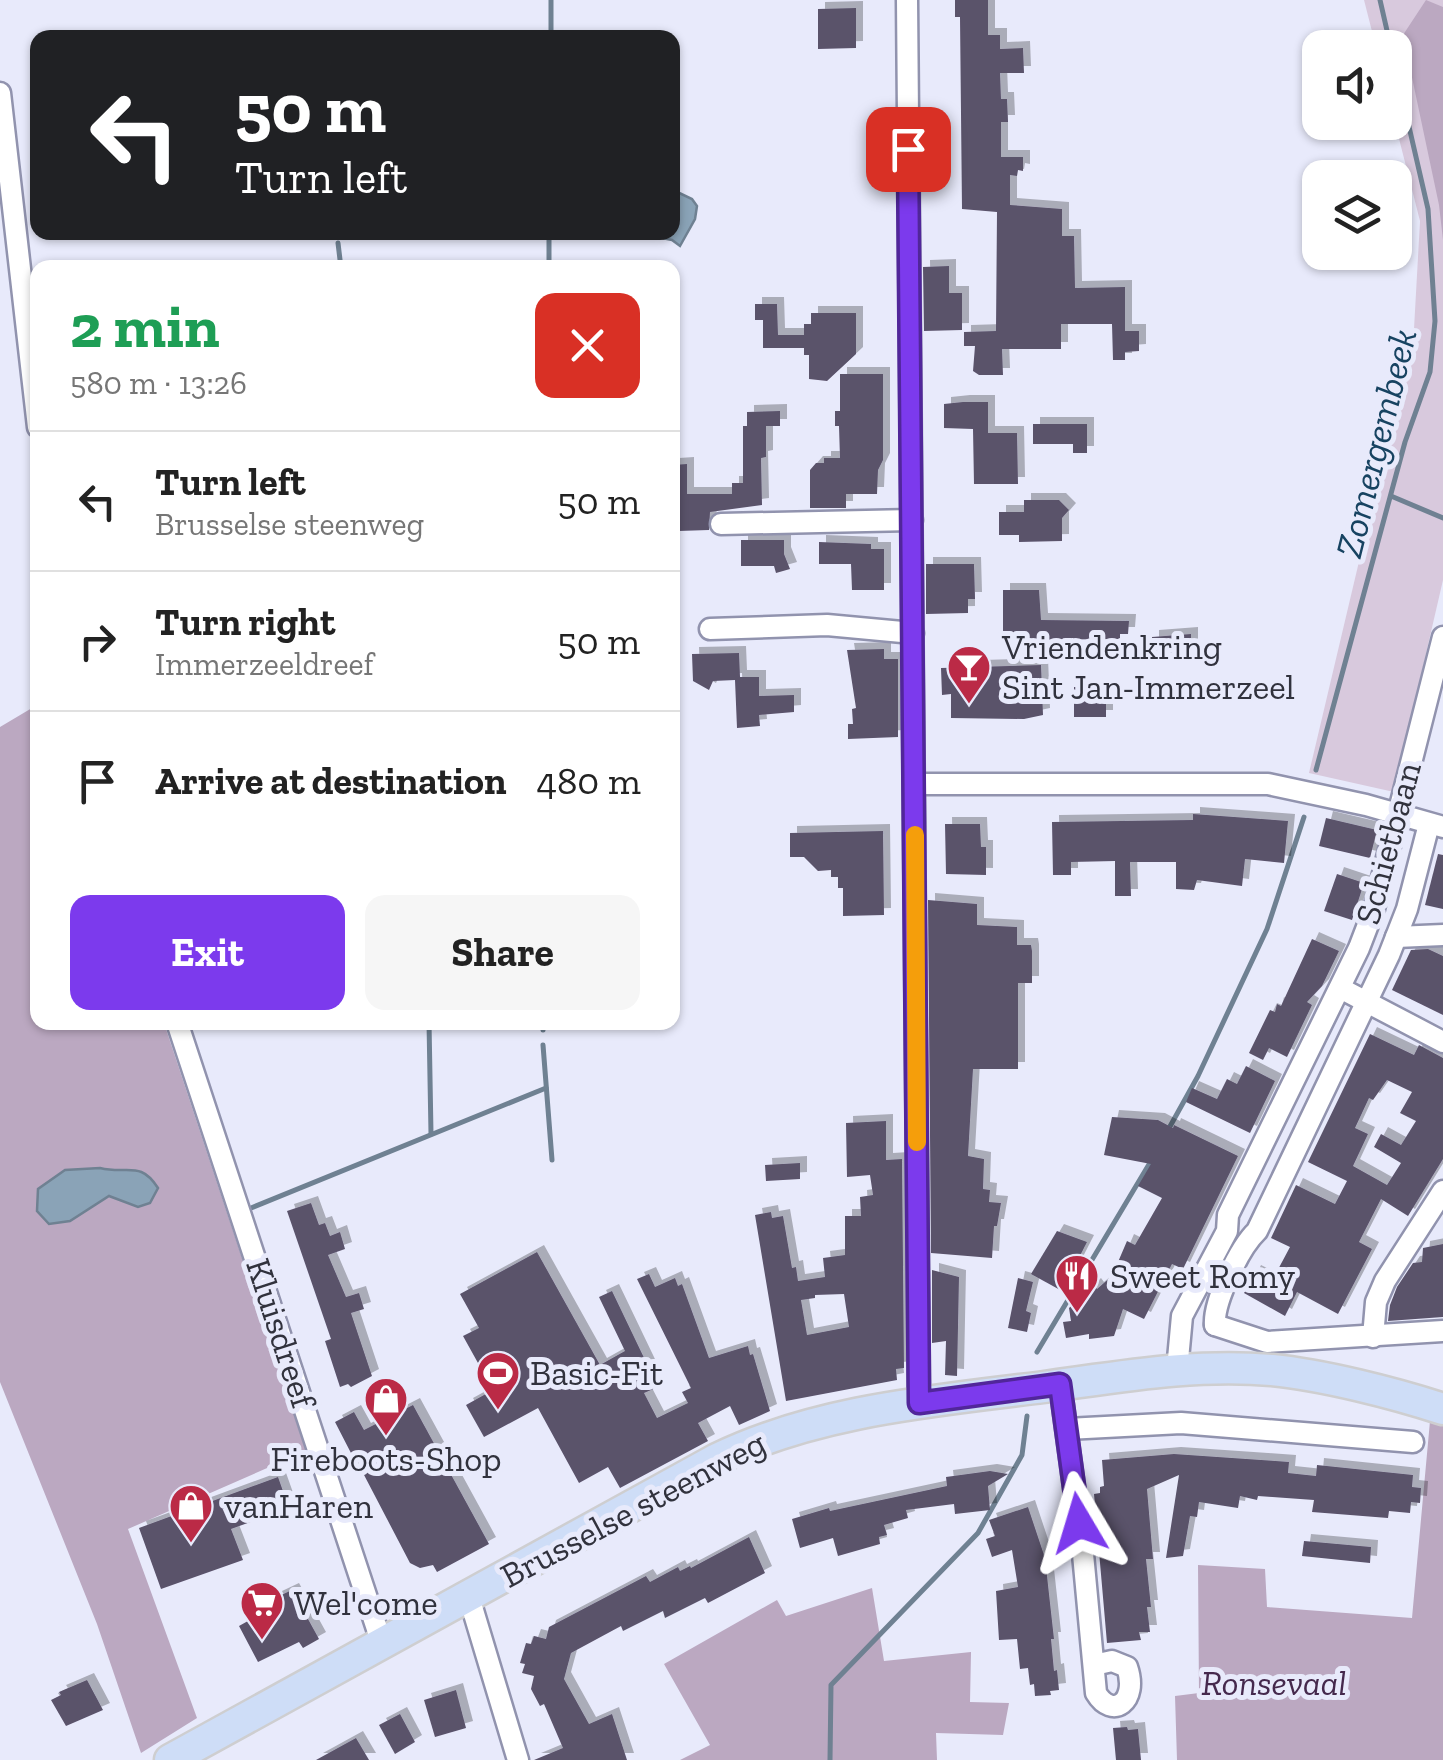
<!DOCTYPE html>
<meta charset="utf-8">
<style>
:root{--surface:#fff;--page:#f6f6f6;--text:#222;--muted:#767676;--line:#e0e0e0;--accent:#7c3aed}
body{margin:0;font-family:"Zilla Slab",serif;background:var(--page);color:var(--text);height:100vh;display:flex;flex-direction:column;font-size:38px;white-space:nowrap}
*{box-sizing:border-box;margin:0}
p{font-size:32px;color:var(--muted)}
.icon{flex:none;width:55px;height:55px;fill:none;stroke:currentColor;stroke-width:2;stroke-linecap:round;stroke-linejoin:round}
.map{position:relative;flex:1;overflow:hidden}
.side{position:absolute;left:30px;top:260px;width:650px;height:770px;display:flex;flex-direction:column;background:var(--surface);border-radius:20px;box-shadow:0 2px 8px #0004}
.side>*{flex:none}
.guide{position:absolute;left:30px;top:30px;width:650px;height:210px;border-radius:20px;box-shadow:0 2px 8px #0004;background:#202124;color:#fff;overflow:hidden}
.controls{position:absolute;left:1302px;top:30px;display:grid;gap:20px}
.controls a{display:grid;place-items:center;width:110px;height:110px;border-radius:20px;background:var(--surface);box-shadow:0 2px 8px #0004;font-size:50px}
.pin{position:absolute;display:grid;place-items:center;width:85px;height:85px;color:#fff;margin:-42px;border-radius:20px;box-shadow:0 5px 15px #0006}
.me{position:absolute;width:110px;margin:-55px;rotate:353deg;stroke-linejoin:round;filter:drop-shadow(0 0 8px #0008)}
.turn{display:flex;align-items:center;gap:35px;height:210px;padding:0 40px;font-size:45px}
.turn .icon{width:130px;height:130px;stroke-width:2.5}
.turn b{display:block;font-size:70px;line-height:85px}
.round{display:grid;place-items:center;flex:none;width:105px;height:105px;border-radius:20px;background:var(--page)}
.summary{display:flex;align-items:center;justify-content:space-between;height:170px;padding:0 40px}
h1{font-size:60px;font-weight:700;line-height:75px;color:#1e9e55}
.action{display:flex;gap:20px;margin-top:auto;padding:20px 40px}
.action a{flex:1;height:115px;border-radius:20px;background:var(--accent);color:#fff;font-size:40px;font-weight:700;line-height:115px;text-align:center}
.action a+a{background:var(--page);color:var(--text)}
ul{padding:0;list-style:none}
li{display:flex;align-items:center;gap:30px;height:140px;padding:0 40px;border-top:2px solid var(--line)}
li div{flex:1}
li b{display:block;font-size:38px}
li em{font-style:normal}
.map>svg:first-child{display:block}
</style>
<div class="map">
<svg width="1443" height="1760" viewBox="0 0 1443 1760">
<defs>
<filter id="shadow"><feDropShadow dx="7" dy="-7" stdDeviation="0" flood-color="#0004"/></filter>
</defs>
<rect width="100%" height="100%" fill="#e8eafb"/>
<polygon fill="#d8c9dd" points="1364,0 1443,0 1443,580 1394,792 1309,773 1414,329 1420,221 1395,123 1395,48 1376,47"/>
<g fill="#bba8c1">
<polygon points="1426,0 1443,7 1443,240 1439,205 1403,35"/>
<polygon points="37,705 38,1022 164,1023 306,1451 128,1529 197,1718 141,1753 97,1624 0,1382 0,727"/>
<polygon points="1430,1421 1443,1426 1443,1760 1177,1760 1175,1696 1199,1693 1198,1565 1265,1569 1267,1607 1412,1618"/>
<polygon points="872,1588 884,1661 971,1652 970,1702 1009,1703 1003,1735 936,1733 937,1760 680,1760 710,1745 664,1664 777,1600 786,1616"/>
</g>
<g fill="#8aa3b7" stroke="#6f8192" stroke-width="2.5">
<polygon points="673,190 692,199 697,206 695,219 680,246 672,240 637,233 672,232"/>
<path d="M100,1168C128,1175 140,1160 158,1188L150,1203L138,1207L109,1196L70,1221L49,1224L37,1211L38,1189L65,1170Z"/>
</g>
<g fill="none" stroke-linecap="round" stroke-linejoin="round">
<g stroke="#6f8192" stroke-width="5">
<polyline points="1380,0 1391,48"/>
<polyline points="551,38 551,0"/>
<polyline points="338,243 341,268"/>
<polyline points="549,268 549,232"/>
<polyline points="1391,496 1443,518"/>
<polyline points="1316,770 1405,442 1430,372 1435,321 1428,209 1395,66"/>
<polyline points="429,1022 431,1134"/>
<polyline points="543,1030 543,1022"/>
<polyline points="543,1045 552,1160"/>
<polyline points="1168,1130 1198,1076 1267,929 1304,817"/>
<polyline points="251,1208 546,1088"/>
<polyline points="1037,1352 1151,1161"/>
<polyline points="830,1760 831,1685 978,1533 1022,1455 1027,1416"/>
</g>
</g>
<g fill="#5a526b" fill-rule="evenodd" filter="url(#shadow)">
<polygon points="955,0 988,0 988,35 1000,35 1000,49 1023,48 1024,73 1000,73 1001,99 1007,99 1008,122 1001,122 1001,157 1023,157 1023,171 1018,170 1017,176 1010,175 1010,205 1062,209 1062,236 1074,236 1075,288 1125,287 1125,331 1139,331 1139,351 1125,352 1125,360 1113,360 1112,324 1061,324 1061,349 1002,349 1003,375 979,375 973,371 975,346 964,346 964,332 996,331 997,212 962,209 960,17 955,17"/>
<polygon points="856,8 856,48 818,49 818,9"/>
<polygon points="949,266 949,293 962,293 962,330 924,331 923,267"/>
<polygon points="755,304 777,304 778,335 804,335 804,324 811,324 811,313 856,313 856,354 827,381 809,379 809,355 804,355 804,348 763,348 763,320 755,320"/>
<polygon points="840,374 883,374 883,460 878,470 877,494 846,494 846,508 810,508 810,470 816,463 824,463 824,458 840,458 839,426 835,426 835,411 840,411"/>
<polygon points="963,402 988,402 988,433 1017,433 1018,484 974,484 973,429 944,428 944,404"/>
<polygon points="780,411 780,426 766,426 766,457 761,458 762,505 710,512 709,530 678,531 678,524 672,524 672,465 687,464 687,494 732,494 732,483 743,483 743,426 747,426 747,412"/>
<polygon points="1033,424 1087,424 1087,453 1073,453 1073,444 1033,444"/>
<polygon points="1024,500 1059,500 1069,510 1062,518 1062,541 1019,542 1019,535 999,535 999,512 1024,512"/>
<polygon points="741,540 784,540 784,554 790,569 776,573 774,566 741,566"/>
<polygon points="819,542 871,544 871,549 884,549 884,590 852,590 851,564 819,564"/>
<polygon points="926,564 974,564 975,599 968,599 968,613 926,614"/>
<polygon points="1003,590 1039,590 1041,620 1129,621 1128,634 1120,634 1120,639 1003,640"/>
<polygon points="1191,634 1191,657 1152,658 1152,637"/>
<polygon points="884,649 884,659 898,659 898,737 848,739 848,724 853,724 852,709 856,708 847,650"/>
<polygon points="739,653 740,677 759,677 759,696 794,695 794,712 759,715 760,726 737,728 735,680 713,681 709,690 693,681 692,654"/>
<polygon points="1041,665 1043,715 1024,719 951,718 951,694 942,695 941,668"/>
<rect x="1074" y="687" width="32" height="30"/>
<polygon points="1193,814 1288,821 1284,863 1245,859 1242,886 1197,880 1194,890 1176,889 1176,862 1130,862 1131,896 1115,896 1115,861 1071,862 1071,875 1053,875 1052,822 1193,820"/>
<polygon points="1326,818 1377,830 1370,858 1319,846"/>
<polygon points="945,824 980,824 981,847 986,847 986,875 946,874"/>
<polygon points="883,831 884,915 843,916 843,888 838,888 838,877 831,877 831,870 818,871 804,857 790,857 790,833"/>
<polygon points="1438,854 1443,855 1443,909 1425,905"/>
<polygon points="1337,874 1364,883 1352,920 1324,911"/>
<polygon points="928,900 977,904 977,925 1017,927 1017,945 1031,945 1032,951 1032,983 1018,983 1018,1069 973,1069 968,1156 984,1159 983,1189 990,1190 989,1202 1001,1203 997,1226 994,1226 992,1258 931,1253"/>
<polygon points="1312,939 1339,951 1322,986 1307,1002 1312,1005 1287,1057 1269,1048 1263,1060 1249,1053 1270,1010 1275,1012 1277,1004 1281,1006"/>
<polygon points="1428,949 1443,956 1443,1015 1392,990 1411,950"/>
<path d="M1370,1034L1414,1055L1419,1045L1443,1058V1159L1408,1216L1381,1199L1359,1242L1372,1249L1338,1314L1297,1292L1285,1316L1244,1293L1254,1272L1268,1279L1270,1275L1274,1277L1290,1247L1271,1238L1296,1185L1335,1204L1347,1181L1308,1162ZM1387,1080L1412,1092L1400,1113L1416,1121L1401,1145L1381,1134L1374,1147L1401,1163L1387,1185L1353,1166L1368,1134L1355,1128L1369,1098L1373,1100Z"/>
<polygon points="1246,1066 1275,1081 1250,1133 1186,1102 1192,1088 1217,1099 1227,1079 1237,1084"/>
<polygon points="1112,1117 1158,1120 1173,1128 1174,1125 1238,1156 1183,1269 1172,1264 1144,1319 1123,1309 1114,1336 1089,1339 1089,1334 1066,1338 1063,1322 1071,1321 1069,1308 1094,1285 1097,1289 1112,1276 1127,1241 1135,1245 1162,1198 1138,1186 1151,1164 1104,1155"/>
<path d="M886,1121V1160L902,1159L904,1368L896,1369L897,1380L786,1401L755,1215L771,1212L772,1218L783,1216L792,1268L796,1267L798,1281L825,1277L823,1258L845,1255V1216H861L860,1197L873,1195L870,1175L847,1177L846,1123ZM844,1294L849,1327L807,1335L801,1300L815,1298V1295Z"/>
<polygon points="800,1163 800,1179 766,1181 765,1165"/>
<polygon points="311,1203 319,1225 325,1223 330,1236 340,1232 345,1249 328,1255 346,1297 359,1293 364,1309 351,1313 372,1376 351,1387 348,1384 340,1387 325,1341 331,1339 287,1211"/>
<polygon points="1057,1231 1087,1242 1062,1291 1031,1274"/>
<polygon points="1443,1244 1443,1317 1388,1321 1390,1305 1397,1287 1413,1263 1422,1262 1423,1248"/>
<polygon points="537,1252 600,1365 625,1351 599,1297 612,1291 658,1387 644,1393 657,1418 688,1403 682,1392 691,1388 637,1279 649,1274 655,1287 675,1278 678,1286 682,1284 709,1358 748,1346 750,1355 753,1354 770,1411 739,1425 730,1406 698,1423 708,1441 620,1488 608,1467 579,1483 538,1408 484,1437 466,1405 493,1390 463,1336 479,1328 460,1294"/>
<polygon points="932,1270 959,1277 957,1376 945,1375 946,1341 932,1343"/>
<polygon points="1018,1278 1033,1282 1026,1311 1031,1313 1027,1332 1008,1328"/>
<polygon points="413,1405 489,1544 437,1572 433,1565 420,1568 410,1563 363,1473 353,1469 349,1456 352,1455 335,1422 354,1412 364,1430"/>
<polygon points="1174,1454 1289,1462 1288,1473 1316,1476 1317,1465 1413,1475 1412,1487 1421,1488 1420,1503 1411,1502 1410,1513 1389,1511 1388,1518 1312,1512 1314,1500 1258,1496 1257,1500 1240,1496 1238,1508 1199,1502 1197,1517 1190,1516 1183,1556 1166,1558 1179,1475 1147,1489 1153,1559 1146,1559 1151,1607 1147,1607 1150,1632 1139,1632 1141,1640 1107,1643 1094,1494 1100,1493 1100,1487 1104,1486 1102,1460"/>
<polygon points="990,1471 1008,1474 988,1486 990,1510 955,1514 954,1504 906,1510 908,1518 884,1525 887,1535 879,1537 880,1544 838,1556 833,1538 800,1548 792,1519 829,1508 830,1511 947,1486 946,1477"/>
<polygon points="278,1477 289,1508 231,1529 243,1560 161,1589 139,1528"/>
<polygon points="1028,1507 1045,1558 1054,1639 1051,1639 1054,1671 1057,1670 1059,1690 1050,1691 1051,1695 1035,1696 1034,1684 1030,1685 1028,1668 1020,1669 1017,1639 999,1640 996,1591 1018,1587 1012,1550 992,1557 986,1539 995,1536 989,1520"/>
<polygon points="749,1537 765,1573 708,1603 705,1598 665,1618 663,1611 623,1631 621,1626 571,1653 564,1679 589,1724 612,1714 627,1760 534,1760 563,1748 544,1704 540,1706 531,1689 534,1676 522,1673 525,1664 520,1663 526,1643 531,1644 534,1636 546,1639 549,1627 646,1576 650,1582 678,1567 680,1571 690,1566 691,1568"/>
<polygon points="1304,1541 1371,1547 1370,1563 1302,1556"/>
<polygon points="292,1590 319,1639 303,1648 299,1642 258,1662 239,1626 278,1604 275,1598"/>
<polygon points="87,1680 103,1710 66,1726 51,1700 61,1695 59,1692"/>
<polygon points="456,1690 466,1728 435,1737 424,1700"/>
<polygon points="400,1714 415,1742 395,1754 379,1725"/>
<polygon points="1127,1727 1128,1730 1138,1729 1141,1760 1116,1760 1113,1728"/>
<polygon points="356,1738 369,1760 316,1760"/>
</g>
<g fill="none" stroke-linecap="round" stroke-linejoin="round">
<defs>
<g id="minor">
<polyline points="907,0 919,1403"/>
<polyline points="0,93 38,427"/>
<polyline points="721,524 912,520"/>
<polyline points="710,629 827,625 913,633"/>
<polyline points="914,784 1268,784 1366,805 1443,827"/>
<polyline points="1396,937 1443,935"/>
<polyline points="1340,988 1443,1042"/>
<polyline points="177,1022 382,1644"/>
<path d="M1215,1325C1213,1302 1240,1247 1257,1231L1389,955L1407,909L1429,824"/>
<polyline points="1215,1325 1267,1342 1443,1331"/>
<polyline points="1373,1337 1376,1302 1385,1281 1443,1191"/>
<polyline points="1177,1370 1182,1316 1227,1231 1228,1215 1359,948 1374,909 1443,637"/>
<path d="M1060,1384L1083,1554L1096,1693C1112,1720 1139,1702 1127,1667L1112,1661L1094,1665"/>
<polyline points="1067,1429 1181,1423 1413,1442"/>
<polyline points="469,1597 518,1760"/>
</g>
<path id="primary" d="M170,1760L717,1459C818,1410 934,1401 1044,1387C1119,1377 1195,1363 1272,1370C1323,1375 1394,1393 1443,1409"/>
</defs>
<use href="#minor" stroke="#9193ae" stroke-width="25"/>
<use href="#primary" stroke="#ceced0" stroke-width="35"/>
<use href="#minor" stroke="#fff" stroke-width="20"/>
<use href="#primary" stroke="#ceddf7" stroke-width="30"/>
</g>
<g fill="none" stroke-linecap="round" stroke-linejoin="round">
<defs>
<polyline id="route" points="908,149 919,1403 1060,1384 1079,1523"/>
</defs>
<use href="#route" stroke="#51269a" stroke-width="25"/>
<use href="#route" stroke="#7c3aed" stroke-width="18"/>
<polyline stroke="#f59e0b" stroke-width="18" points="915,835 917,1142"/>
</g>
<defs>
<symbol id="bar-pin" viewBox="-11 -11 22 30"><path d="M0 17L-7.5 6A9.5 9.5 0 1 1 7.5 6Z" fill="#bb2a46" stroke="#e8eafb"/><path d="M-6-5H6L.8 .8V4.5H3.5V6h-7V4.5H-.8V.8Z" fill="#fff"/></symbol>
<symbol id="restaurant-pin" viewBox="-11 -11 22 30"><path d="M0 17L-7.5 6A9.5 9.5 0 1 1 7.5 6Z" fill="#bb2a46" stroke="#e8eafb"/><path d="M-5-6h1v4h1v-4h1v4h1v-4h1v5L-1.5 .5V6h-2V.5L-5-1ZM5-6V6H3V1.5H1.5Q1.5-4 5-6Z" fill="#fff"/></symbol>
<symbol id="stadium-pin" viewBox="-11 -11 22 30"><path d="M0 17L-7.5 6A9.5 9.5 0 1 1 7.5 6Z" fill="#bb2a46" stroke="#e8eafb"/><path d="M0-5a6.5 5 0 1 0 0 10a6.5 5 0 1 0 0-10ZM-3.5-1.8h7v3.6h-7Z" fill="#fff"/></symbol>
<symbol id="shop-pin" viewBox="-11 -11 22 30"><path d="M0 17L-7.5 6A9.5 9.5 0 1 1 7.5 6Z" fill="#bb2a46" stroke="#e8eafb"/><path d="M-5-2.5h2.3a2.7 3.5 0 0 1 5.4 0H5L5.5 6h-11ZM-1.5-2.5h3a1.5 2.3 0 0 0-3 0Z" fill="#fff"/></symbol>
<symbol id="supermarket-pin" viewBox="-11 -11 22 30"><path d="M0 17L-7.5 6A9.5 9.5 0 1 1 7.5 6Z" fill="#bb2a46" stroke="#e8eafb"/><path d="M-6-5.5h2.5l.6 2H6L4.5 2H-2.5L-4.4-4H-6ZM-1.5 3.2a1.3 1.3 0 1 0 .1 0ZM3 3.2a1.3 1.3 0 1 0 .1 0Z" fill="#fff"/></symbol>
</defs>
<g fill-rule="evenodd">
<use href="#bar-pin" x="944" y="642" width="50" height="68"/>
<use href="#restaurant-pin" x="1052" y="1251" width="50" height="68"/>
<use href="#stadium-pin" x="473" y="1348" width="50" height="68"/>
<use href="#shop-pin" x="361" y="1374" width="50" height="68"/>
<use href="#shop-pin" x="166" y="1481" width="50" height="68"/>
<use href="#supermarket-pin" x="237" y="1578" width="50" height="68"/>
</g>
<g text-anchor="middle" stroke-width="10" stroke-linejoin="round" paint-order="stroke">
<g font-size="35" fill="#31323d" stroke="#e8eafb" text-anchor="start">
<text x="1002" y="659">Vriendenkring<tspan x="1002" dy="40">Sint Jan-Immerzeel</tspan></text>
<text x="1110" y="1288">Sweet Romy</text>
<text x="530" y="1385">Basic-Fit</text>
<text x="386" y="1471" text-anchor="middle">Fireboots-Shop</text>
<text x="224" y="1518">vanHaren</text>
<text x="294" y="1615">Wel'come</text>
</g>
<g font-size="35" fill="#31323d" stroke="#e8eafb">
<text transform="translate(1388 843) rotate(-75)" y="12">Schietbaan</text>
<text transform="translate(281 1333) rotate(72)" y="12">Kluisdreef</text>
<text transform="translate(633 1509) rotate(-28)" y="12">Brusselse steenweg</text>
</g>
<g font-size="35" font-style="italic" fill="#45294d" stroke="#e8eafb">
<text x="1274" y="1695">Ronsevaal</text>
</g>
<g font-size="38" font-style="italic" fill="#174361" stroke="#e8eafb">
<text transform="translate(1376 443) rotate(-76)" y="13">Zomergembeek</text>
</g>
</g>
</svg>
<div class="controls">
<a><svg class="icon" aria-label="sound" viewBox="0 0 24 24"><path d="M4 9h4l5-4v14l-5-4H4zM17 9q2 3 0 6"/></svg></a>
<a><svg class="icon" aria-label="layers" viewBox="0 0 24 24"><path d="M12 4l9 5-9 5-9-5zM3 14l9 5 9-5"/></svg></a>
</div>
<div class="pin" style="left:908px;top:149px;background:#d93025"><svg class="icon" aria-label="arrive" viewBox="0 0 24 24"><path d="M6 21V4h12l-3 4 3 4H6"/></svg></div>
<svg class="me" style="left:1079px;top:1523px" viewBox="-20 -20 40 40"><path d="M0-17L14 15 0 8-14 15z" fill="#7c3aed" stroke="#fff" stroke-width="4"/></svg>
<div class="guide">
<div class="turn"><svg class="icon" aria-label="left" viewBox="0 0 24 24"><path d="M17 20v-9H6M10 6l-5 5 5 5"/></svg><div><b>50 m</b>Turn left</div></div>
</div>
<section class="side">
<div class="summary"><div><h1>2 min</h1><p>580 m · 13:26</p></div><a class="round" style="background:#d93025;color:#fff"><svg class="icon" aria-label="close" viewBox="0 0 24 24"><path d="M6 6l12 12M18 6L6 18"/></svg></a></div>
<ul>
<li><svg class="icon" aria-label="left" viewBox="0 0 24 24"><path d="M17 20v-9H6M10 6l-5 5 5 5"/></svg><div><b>Turn left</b><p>Brusselse steenweg</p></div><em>50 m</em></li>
<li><svg class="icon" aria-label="right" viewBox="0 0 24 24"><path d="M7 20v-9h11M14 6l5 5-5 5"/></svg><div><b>Turn right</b><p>Immerzeeldreef</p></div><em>50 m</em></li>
<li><svg class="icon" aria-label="arrive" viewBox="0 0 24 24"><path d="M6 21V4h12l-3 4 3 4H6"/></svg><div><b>Arrive at destination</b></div><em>480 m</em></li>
</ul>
<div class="action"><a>Exit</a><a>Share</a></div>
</section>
</div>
